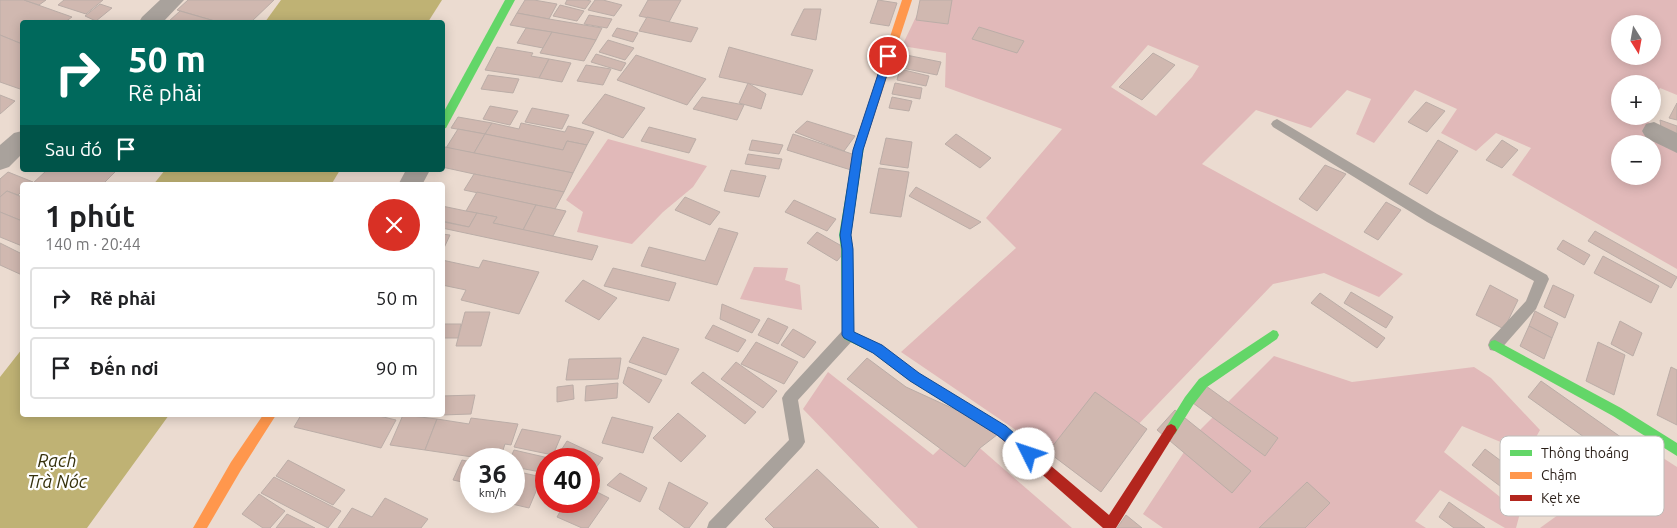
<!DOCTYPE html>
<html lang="vi">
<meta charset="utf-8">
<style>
:root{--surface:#fff;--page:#f6f6f6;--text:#202124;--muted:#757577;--line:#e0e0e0}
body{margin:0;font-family:Ubuntu,sans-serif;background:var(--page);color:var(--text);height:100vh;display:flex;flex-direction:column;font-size:19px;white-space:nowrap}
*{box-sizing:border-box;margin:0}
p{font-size:16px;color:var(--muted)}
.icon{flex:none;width:28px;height:28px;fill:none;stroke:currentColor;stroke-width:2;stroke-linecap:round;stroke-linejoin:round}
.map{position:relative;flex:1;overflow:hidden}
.details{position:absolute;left:20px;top:182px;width:425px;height:235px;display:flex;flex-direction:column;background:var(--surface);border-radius:5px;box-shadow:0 2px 12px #0003}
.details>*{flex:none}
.top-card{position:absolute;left:20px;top:20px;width:425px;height:152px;border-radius:5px;box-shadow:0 2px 12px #0003;background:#00695c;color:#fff;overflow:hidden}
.needle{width:32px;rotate:169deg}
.buttons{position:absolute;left:1611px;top:15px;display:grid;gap:10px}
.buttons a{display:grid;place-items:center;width:50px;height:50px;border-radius:50%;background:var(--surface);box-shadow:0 2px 12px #0003;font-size:25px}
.speed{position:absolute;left:460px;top:448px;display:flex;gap:10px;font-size:25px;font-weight:700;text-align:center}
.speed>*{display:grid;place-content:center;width:65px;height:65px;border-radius:50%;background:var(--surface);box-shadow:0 2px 12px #0003;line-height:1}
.speed small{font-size:12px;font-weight:400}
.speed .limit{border:8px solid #d22;background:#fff;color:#111}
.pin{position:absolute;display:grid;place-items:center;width:42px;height:42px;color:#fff;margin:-21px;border:2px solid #fff;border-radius:50%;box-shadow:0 1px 5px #0007}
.me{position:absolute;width:55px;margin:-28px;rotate:311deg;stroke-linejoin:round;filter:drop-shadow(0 0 4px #0008)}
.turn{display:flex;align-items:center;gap:18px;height:105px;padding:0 25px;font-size:22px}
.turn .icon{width:65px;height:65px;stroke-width:2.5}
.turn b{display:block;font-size:35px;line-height:42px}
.then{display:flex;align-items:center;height:48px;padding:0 25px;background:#0003;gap:10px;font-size:19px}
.round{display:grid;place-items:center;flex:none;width:52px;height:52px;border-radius:26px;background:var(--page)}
.head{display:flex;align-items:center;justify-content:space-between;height:85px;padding:0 25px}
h1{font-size:30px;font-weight:700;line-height:38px}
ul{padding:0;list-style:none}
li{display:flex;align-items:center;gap:15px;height:62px;margin:0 10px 8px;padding:0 15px;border:2px solid var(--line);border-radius:5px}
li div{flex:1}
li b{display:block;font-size:19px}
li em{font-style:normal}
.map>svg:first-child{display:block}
</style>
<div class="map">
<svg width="1677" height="528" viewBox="0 0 1677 528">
<rect width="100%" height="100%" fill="#ebdbd0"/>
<g fill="#e1b9b9" fill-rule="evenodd">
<path d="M924,0H1677V95L1660,88L1653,98L1652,84H1620V116H1639L1677,141V269L1512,175L1531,148L1496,133L1476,151L1441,133L1457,109L1415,90L1374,143L1356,134L1371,99L1347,90L1311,128L1256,110L1202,164L1403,274L1379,297L1324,273L1273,284L1085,480L1048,452L901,352L1016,248L986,218L1062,129L945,87L946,53L902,46ZM1620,24H1652V56H1620ZM1148,45L1199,66L1192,77L1156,116L1111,87ZM1620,144H1652V176H1620Z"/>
<polygon points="608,139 707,166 693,187 663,212 632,244 577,232 583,212 566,200"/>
<polygon points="754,267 788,268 785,280 800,285 802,310 740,299"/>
<polygon points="1274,356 1352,382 1474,367 1491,378 1540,430 1527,453 1462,426 1444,452 1520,513 1516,528 1505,528 1440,490 1415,521 1426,528 1163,528 1143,514 1196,434"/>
<polygon points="828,372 933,455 959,430 1072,528 918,528 803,409"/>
<polygon points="1649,449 1677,467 1677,528 1540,528"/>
</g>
<g fill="#bfb274">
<polygon points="281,0 442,0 428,22 265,22"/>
<polygon points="165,170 340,170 331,185 153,185"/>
<polygon points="22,349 22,415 169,415 87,528 0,528 0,377"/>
</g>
<g fill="#d0b8b0" stroke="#bbada7">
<polygon points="0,0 24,0 72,17 65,22 22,22 22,44 0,35"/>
<polygon points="24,0 46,0 39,5"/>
<polygon points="64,0 103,0 86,14 58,5"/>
<polygon points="188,0 274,0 251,22 218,22 177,10"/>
<polygon points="525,0 534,0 557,4 549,19 517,13"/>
<polygon points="567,0 586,0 591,1 585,9 565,4"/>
<polygon points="595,0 603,0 622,5 614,16 588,10"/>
<polygon points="648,0 681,0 669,22 639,16"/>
<polygon points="878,0 897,3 889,26 870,23"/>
<polygon points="920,0 952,0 948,24 916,20"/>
<polygon points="100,4 112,8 96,21 85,16"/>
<polygon points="560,5 584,11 577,21 553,16"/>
<polygon points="804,9 821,9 816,40 791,35"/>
<polygon points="180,11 218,22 168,22"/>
<polygon points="517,13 549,19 602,28 596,40 510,25"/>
<polygon points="589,15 612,19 607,28 584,24"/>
<polygon points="647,17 698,28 691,42 639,31"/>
<polygon points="979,27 1024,41 1017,53 972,39"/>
<polygon points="526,28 552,32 543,48 517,43"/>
<polygon points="617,28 638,33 633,42 612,36"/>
<polygon points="552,32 596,40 584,61 540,53"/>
<polygon points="0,35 22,44 22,87 20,89 0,82"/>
<polygon points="608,40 634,48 625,60 599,52"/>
<polygon points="497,47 533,53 531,56 549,59 539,78 485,70"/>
<polygon points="729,47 813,70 802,95 719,77"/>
<polygon points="1153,53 1175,65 1142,100 1119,87"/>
<polygon points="596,54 626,63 621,71 591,62"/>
<polygon points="901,54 941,62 937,75 897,67"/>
<polygon points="636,55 706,79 687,105 617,80"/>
<polygon points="549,59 571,63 562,82 539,78"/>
<polygon points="586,65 611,69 603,85 577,81"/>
<polygon points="900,69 929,76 926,86 897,80"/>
<polygon points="488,75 519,79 513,93 481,89"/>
<polygon points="748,83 766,94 761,109 739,103"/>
<polygon points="895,83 922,88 920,99 892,94"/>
<polygon points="605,94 645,108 623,138 582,123"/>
<polygon points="0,95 15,101 0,114"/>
<polygon points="702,97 744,105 737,120 693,109"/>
<polygon points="892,97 912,101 909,111 889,108"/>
<polygon points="1426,102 1445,111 1427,132 1408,122"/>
<polygon points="1677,103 1677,120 1669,118"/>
<polygon points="490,106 518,111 510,125 483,119"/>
<polygon points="532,108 569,115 562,129 525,122"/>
<polygon points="458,117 492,123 485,134 451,128"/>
<polygon points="1660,120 1677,126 1677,136 1661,128"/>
<polygon points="807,121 855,136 844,151 795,132"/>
<polygon points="492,123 519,129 521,123 565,132 568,126 594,132 587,145 567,141 563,150 485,134"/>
<polygon points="649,127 696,139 689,153 641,141"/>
<polygon points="458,129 485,134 474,153 446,148"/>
<polygon points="485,134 563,150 567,141 587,145 573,173 474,153"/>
<polygon points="793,134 858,156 851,170 787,150"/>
<polygon points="956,134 991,158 980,168 945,144"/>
<polygon points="886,138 912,142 908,168 880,164"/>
<polygon points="752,140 783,145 779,154 749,150"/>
<polygon points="1438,140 1458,151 1427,194 1409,184"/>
<polygon points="1502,140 1518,150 1502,168 1486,160"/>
<polygon points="445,147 573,173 564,192 474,174 442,167 442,151"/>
<polygon points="748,154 782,159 779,169 745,164"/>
<polygon points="1325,165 1346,174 1317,211 1299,199"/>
<polygon points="879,168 909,172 901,217 870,213"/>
<polygon points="47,170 117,170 102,185 31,185"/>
<polygon points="731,170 766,176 759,197 724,191"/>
<polygon points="8,172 33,182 29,185 22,185 22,191 18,195 7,191 0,197 0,179"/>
<polygon points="474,174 564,192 555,209 464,190"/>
<polygon points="916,187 981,222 970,229 909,196"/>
<polygon points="7,191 22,197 22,221 0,212 0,197"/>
<polygon points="477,192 536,205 523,230 493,223 497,217 466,211"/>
<polygon points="685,197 720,212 710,225 675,210"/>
<polygon points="794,200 836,219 827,231 785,212"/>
<polygon points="1386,202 1401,210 1378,240 1364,232"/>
<polygon points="536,205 566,211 553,236 523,230"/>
<polygon points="442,206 466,211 477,213 469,227 442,221"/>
<polygon points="0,212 22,221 22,246 0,237"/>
<polygon points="477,213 497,217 493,223 598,246 592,260 442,228 444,222 469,227"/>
<polygon points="719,228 738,233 717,285 641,266 649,247 705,261"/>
<polygon points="1595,231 1677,277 1671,288 1588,241"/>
<polygon points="817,232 847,249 837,261 807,243"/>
<polygon points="442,234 450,235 443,250 442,250"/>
<polygon points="1563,240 1590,255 1584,265 1557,249"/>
<polygon points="0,243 22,254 22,275 0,265"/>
<polygon points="1603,256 1659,286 1651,303 1594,273"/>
<polygon points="442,260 479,268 483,260 539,272 519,314 461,300 466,290 442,285"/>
<polygon points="613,268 676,283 669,301 604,286"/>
<polygon points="583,280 617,298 599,320 565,301"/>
<polygon points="1490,285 1518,300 1504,329 1476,315"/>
<polygon points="1553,285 1574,295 1565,318 1544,307"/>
<polygon points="1351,292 1393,317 1386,328 1344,303"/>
<polygon points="1320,293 1385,338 1377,348 1311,303"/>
<polygon points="722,304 760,320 752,333 720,319"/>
<polygon points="1535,311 1558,323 1552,338 1529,326"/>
<polygon points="465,312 490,312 481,346 456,346"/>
<polygon points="768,318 788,327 778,344 758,335"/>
<polygon points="1620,321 1642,333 1633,356 1611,344"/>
<polygon points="442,324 461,324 458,338 442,338"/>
<polygon points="713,325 746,340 738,352 705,338"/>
<polygon points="1529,326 1552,338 1544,359 1520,346"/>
<polygon points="793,329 816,342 804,358 781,345"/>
<polygon points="643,337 679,349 666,375 629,362"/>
<polygon points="756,342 798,362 784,384 741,364"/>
<polygon points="1598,342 1625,355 1614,395 1586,381"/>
<polygon points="621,358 618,379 566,380 569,359"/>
<polygon points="867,358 906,387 1002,431 980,448 965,467 847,379"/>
<polygon points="736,362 777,391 763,408 721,379"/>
<polygon points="628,367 662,380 649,403 623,383"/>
<polygon points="1671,367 1677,370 1677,425 1657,415"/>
<polygon points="703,372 756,412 745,424 691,383"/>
<polygon points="1541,381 1625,440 1612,457 1528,397"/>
<polygon points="618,383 617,398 585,401 586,386"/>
<polygon points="573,385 574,399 557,402 557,387"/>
<polygon points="1206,386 1278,438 1265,456 1193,403"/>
<polygon points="1095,392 1147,429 1101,492 1048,452"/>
<polygon points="475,395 471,414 442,415 442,396"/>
<polygon points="1175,410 1251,471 1232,493 1157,430"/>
<polygon points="678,413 706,436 681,462 653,438"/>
<polygon points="301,415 375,415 396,420 381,448 294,427"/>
<polygon points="403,415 437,419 425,450 390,445"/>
<polygon points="612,417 653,427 643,453 602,443"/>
<polygon points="471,418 518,424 511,445 505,444 500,459 486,459 425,450 437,419 469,424"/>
<polygon points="522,429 561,436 553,455 514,447"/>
<polygon points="567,441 603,458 593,472 589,470 589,459 566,459 558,455"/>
<polygon points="1485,449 1548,496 1536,513 1472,465"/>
<polygon points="514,450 553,459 546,459 546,473 514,467 514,459 510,459"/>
<polygon points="288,460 345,490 333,505 276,476"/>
<polygon points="462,460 471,462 471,495 467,494 471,484 453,480"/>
<polygon points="817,469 879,528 774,528 765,519"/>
<polygon points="514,471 542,477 529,508 499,501 514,501"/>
<polygon points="620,473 647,488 640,502 607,485"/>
<polygon points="274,477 341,511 328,528 261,493"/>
<polygon points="669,482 708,503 689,528 685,528 659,509"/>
<polygon points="1307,482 1330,503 1305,528 1259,528"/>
<polygon points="589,488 609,498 588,528 582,528 557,517 566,501 589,501"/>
<polygon points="259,494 285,511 270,528 263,528 242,514"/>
<polygon points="385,498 428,519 421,528 338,528 352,508 372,517"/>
<polygon points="1449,502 1485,528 1454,528 1439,517"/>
<polygon points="287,514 315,528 276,528"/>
<polygon points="1126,515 1142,528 1117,528"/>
</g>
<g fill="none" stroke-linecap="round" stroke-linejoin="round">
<g fill="#a9a29c" fill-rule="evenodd">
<polygon points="1277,119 1437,214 1547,275 1549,279 1536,309 1500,350 1495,351 1490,350 1488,345 1490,340 1526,301 1534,281 1427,222 1273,127 1271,124 1273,121"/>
<polygon points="848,329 853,330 855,335 853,340 798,400 805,442 802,447 726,528 707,528 709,522 789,440 782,398 785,393 843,330"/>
</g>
<g fill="#a9a29c" fill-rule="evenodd">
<polygon points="160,0 184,0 163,22 139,22 142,17"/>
<polygon points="1654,122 1677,133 1677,153 1646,138 1642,131 1646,124"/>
<polygon points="22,131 22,154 9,167 0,170 0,145 14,133"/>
<polygon points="406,170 430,170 422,185 398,185"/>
</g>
<g fill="#63d668" fill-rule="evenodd">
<polygon points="505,0 515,0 446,128 442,129 442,115"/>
<polygon points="859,143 864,147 851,235 853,249 854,332 881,345 918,373 1004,426 1006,430 1004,434 1000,436 996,434 910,381 873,353 844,339 842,335 841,249 839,235 854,147"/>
<polygon points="1273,330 1277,331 1279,335 1277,339 1207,387 1193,405 1175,434 1171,436 1167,434 1165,430 1167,426 1185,397 1199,379"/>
<polygon points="1495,340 1621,408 1677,443 1677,456 1613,416 1491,349 1489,345 1491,341"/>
</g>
<g fill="#ff974d" fill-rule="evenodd">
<polygon points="902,0 912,0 864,147 859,151 854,147"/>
<polygon points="263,415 276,415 241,470 207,528 193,528 231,462"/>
</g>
<polygon fill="#b3261e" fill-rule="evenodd" points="1000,424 1004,426 1109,515 1167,426 1171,424 1175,426 1177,430 1116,528 1103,528 996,434 994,430 996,426"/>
</g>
<polygon fill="#1a73e8" stroke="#114b97" points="888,53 893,56 863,150 851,235 853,249 854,332 882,345 919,373 1006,426 1033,450 1035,454 1033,458 1029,460 997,435 910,381 873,353 844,338 842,335 842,249 840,235 853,150 884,56"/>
<g text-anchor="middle" stroke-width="4.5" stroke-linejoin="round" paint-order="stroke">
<g font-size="18" font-style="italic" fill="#36310c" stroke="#fff">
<text x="57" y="467">Rạch<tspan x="57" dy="21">Trà Nóc</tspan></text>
</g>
</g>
<rect x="1500" y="436" width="164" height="80" rx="8" fill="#fff" stroke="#bfbcb9" stroke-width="1"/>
<rect x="1510" y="450" width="22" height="6" fill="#63d668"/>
<rect x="1510" y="472" width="22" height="7" fill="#ff974d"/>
<rect x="1510" y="495" width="22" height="6" fill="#b3261e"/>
<g font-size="14" fill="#291e17">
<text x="1541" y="458">Thông thoáng</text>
<text x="1541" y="480">Chậm</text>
<text x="1541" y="503">Kẹt xe</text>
</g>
</svg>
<div class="buttons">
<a><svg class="needle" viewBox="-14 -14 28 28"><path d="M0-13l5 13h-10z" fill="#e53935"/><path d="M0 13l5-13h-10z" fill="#757577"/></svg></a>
<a>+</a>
<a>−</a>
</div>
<div class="speed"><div>36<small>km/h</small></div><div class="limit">40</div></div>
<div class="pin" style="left:888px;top:56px;background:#d93025"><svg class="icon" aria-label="arrive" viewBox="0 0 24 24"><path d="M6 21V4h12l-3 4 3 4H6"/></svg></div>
<svg class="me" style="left:1029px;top:454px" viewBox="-20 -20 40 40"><circle r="19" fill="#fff"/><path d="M0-13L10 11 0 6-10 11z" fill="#1a73e8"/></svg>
<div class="top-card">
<div class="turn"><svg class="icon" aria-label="right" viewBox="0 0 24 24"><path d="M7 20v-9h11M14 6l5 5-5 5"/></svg><div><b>50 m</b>Rẽ phải</div></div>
<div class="then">Sau đó<svg class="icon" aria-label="arrive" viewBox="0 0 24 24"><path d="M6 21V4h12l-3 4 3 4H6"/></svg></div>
</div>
<section class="details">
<div class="head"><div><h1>1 phút</h1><p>140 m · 20:44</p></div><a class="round" style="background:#d93025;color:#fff"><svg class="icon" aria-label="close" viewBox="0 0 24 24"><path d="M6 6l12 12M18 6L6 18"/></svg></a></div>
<ul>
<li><svg class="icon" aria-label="right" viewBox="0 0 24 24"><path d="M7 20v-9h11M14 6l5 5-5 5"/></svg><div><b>Rẽ phải</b></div><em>50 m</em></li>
<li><svg class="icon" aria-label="arrive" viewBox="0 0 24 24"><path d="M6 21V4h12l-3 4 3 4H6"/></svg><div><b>Đến nơi</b></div><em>90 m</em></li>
</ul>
</section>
</div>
